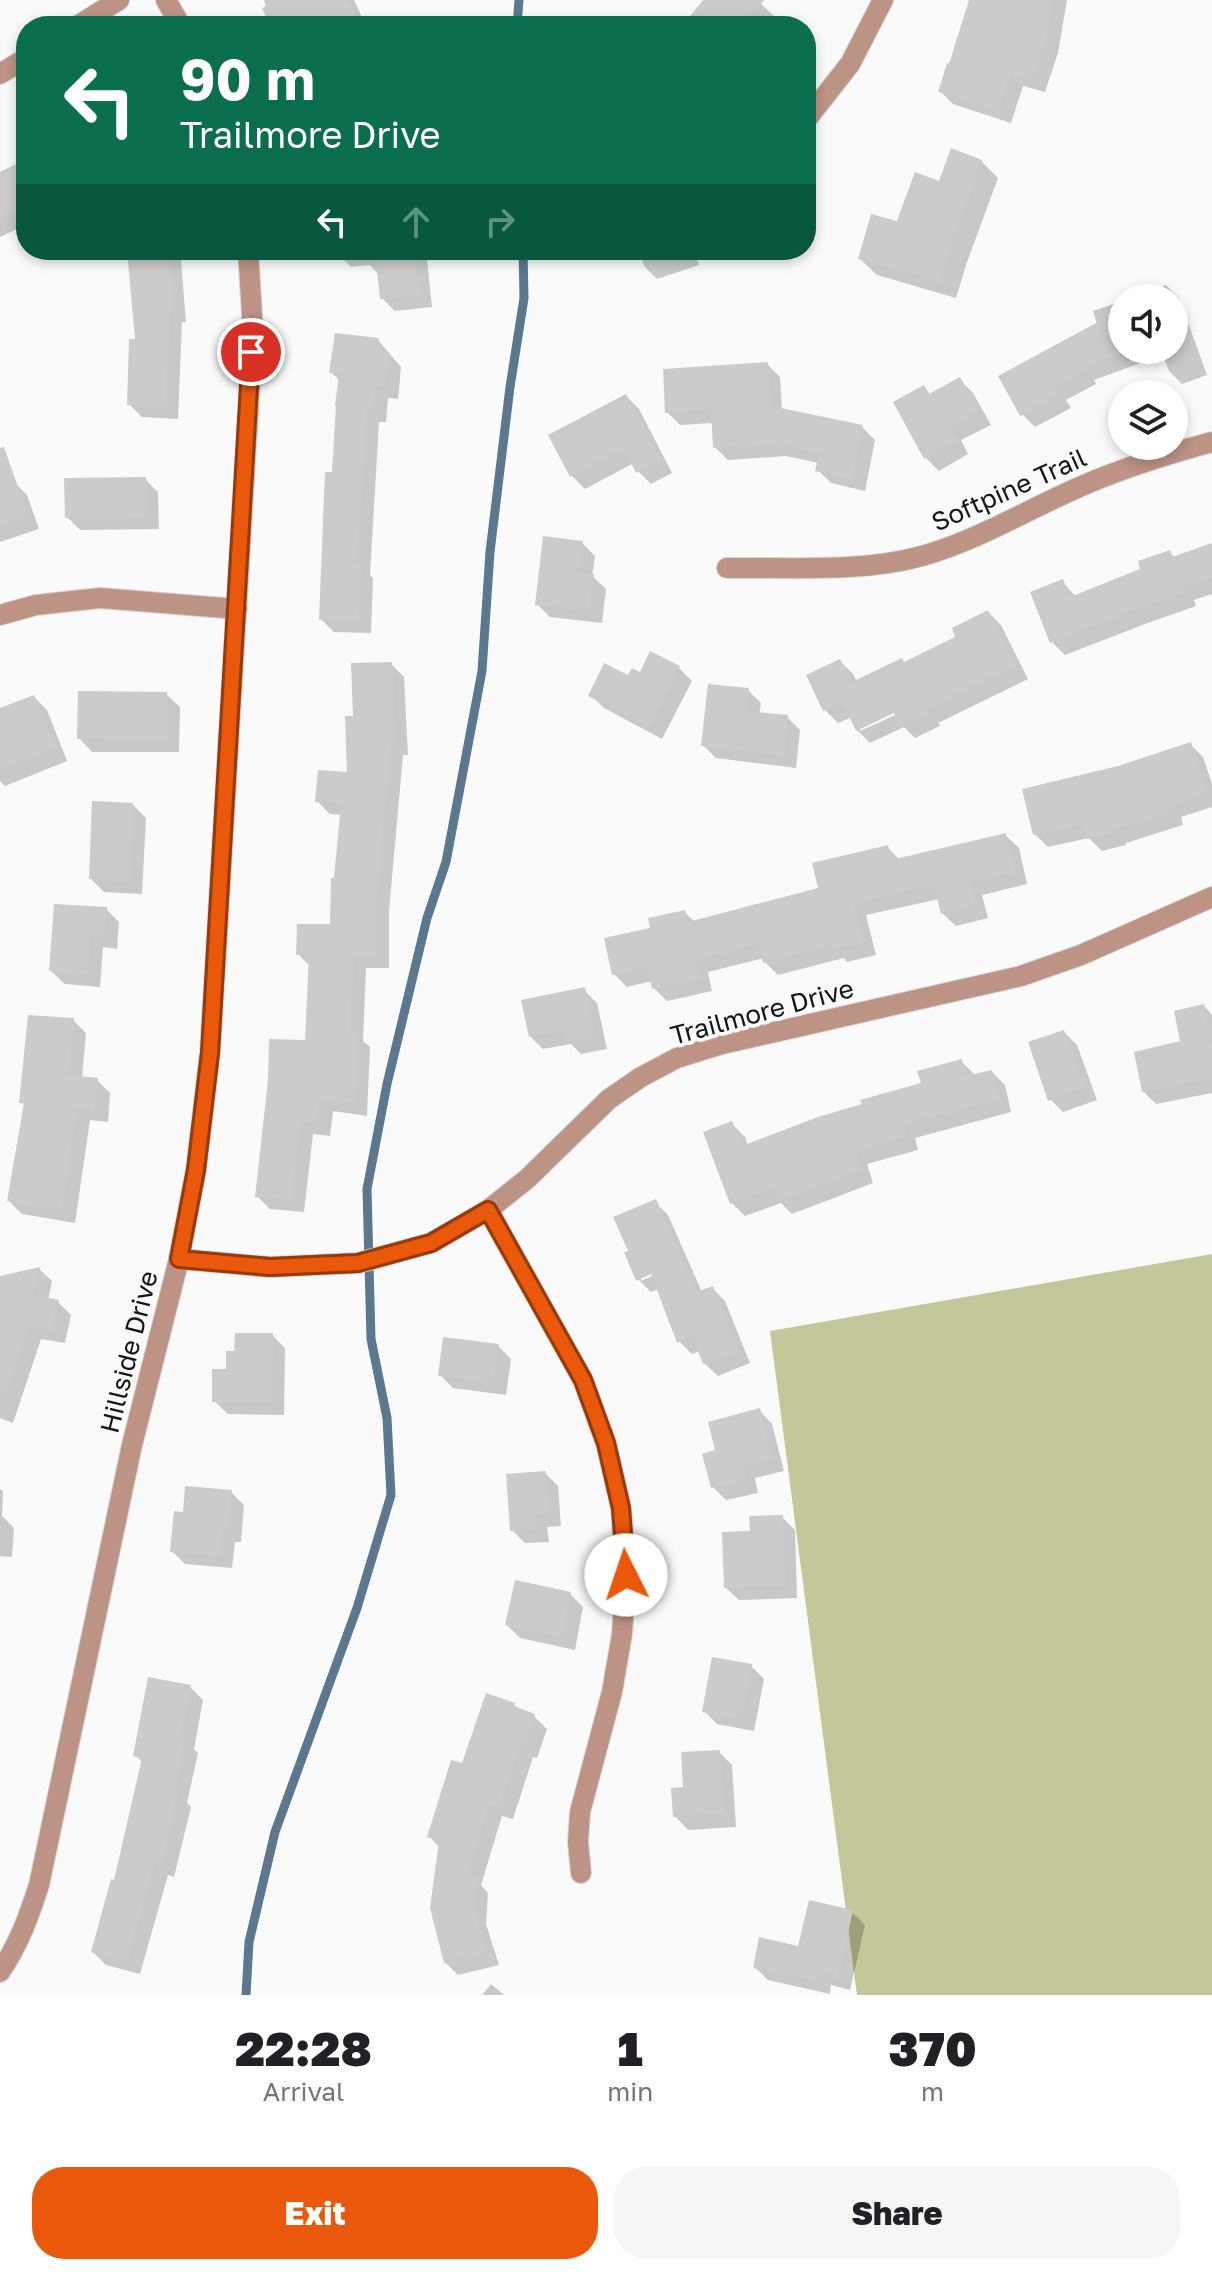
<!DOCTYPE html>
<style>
:root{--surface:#fff;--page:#f6f6f6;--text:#202124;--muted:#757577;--accent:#ea580c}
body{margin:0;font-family:"Golos Text",sans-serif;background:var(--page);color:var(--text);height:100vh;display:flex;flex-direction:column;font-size:30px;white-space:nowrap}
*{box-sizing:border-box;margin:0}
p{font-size:26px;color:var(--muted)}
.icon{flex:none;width:44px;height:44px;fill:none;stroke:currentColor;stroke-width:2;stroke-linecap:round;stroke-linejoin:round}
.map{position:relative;height:1995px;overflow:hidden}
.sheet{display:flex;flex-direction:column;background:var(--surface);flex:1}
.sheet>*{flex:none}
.banner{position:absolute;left:16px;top:16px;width:800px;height:244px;border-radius:32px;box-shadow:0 4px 12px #0003;background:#0b6e4f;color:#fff;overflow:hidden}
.buttons{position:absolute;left:1108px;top:284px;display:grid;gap:16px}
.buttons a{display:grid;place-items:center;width:80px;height:80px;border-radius:50%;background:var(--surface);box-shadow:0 4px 12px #0003;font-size:40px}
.pin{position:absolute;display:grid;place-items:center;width:68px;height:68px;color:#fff;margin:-34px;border:4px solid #fff;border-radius:50%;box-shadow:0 2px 8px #0007}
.me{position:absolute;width:88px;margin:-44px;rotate:356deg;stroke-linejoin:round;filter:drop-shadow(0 0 6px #0008)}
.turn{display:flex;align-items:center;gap:28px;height:168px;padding:0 32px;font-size:36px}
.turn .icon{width:104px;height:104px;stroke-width:2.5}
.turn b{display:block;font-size:56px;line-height:68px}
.lanes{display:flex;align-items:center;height:76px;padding:0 32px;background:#0003;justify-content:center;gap:40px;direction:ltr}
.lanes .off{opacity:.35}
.eta{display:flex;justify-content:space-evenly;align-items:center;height:136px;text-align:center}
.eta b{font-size:48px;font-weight:800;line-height:56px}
.button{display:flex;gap:16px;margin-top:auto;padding:16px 32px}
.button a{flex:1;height:92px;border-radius:32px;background:var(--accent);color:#fff;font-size:32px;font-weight:800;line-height:92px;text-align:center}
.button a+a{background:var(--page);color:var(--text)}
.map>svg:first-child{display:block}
</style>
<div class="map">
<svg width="1212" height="1995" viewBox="0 0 1212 1995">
<rect width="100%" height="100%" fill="#fafafb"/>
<polygon fill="#c4c799" points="1212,1254 1212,1995 857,1995 770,1331"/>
<g fill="#0003" fill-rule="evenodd">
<polygon points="264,0 354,0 366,26 272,26"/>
<polygon points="705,0 757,0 774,16 766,26 684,26"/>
<polygon points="980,0 1067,0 1058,53 1045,92 1023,86 1011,123 953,104 940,91"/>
<polygon points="981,161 998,178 966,265 956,298 877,275 860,259 940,183"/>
<polygon points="26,162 26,225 0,237 0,175"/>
<polygon points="129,250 171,250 181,260 186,322 182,322 178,419 142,417 129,404 137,341"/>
<polygon points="337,250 426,250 432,307 395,311 382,298 379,275 370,265 351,267 338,254"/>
<polygon points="639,250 694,250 699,265 657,279 644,266"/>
<polygon points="1166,285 1179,298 1207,375 1182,384 1169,371 1163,355 1094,380 1096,384 1066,400 1071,408 1035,427 1022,414 1097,324 1093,311 1122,301 1122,350 1174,350 1174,298 1129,298"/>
<polygon points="378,340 401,367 398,399 388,398 386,422 379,422 370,575 373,578 371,633 334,632 321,619 334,475 340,381 331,372"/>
<polygon points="767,364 780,377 782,410 862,427 875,440 865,491 831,483 818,470 819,463 786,456 728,460 715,447 714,423 680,425 667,412"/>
<polygon points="960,380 973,393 991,425 961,440 968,454 939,471 926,458 924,388 931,395"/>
<polygon points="626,396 639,409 672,473 651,484 638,471 634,463 585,489 572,476 551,436"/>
<polygon points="145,479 158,492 159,529 80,530 67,517"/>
<polygon points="14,482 27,495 39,529 0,542 0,487"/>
<polygon points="582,543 595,556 592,576 606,589 602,623 550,617 537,604"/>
<polygon points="1212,545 1212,594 1194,600 1196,606 1145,624 1065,655 1052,642 1062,581 1076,597 1143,570 1170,553 1175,558"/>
<path d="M988,612L1001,625L1028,679L938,723L940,726L915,738L904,727L870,743L857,730L852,717L838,723L825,710L840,661L853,674L857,682L905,663L958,638ZM902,707L904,711L860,731V727Z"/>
<polygon points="651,654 679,668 692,681 662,739 604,708 591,695 640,675"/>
<polygon points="391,664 404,677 408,755 403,755 389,911 389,968 366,968 363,1041 370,1047 367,1116 333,1111 330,1136 313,1134 304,1212 270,1209 257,1196 307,1042 311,967 298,954 332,926 342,815 330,814 317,801 349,775 355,718"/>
<polygon points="748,690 761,703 759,715 787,717 800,730 796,768 716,758 703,745"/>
<polygon points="166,694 180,707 179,752 92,752 79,738"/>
<polygon points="34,697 47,710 67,761 5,786 0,781 0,711"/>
<polygon points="1190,744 1203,757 1212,784 1212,807 1181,817 1183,825 1126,843 1126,845 1102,851 1089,838 1048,847 1035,834 1118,768"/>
<polygon points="133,805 146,818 142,894 104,892 91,879"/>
<polygon points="1005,835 1019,848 1027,884 982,895 988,918 956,926 942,913 939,899 866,915 876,955 847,962 844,958 778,975 765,962 764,958 708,972 712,991 667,1001 654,988 652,981 627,987 614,974 652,929 684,912 695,922 821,890 887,847 900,860"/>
<polygon points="106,909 119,922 117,949 103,947 100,987 65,984 51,971"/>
<polygon points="584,990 597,1003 607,1049 581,1054 571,1044 543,1049 530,1036"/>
<polygon points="1204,1006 1212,1015 1212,1093 1156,1104 1143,1091 1182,1043"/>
<polygon points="73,1020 86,1033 82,1078 97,1080 110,1093 108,1122 90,1120 75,1223 22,1214 9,1201 25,1106 22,1102"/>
<polygon points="1064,1032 1077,1045 1097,1100 1063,1112 1050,1099"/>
<polygon points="961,1061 975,1075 992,1072 1005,1085 1011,1112 915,1138 918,1150 867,1164 873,1183 792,1214 781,1203 745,1216 732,1203 732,1124 745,1137 748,1146 923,1085"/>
<path d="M655,1202L668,1215L702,1292L712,1288L725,1301L750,1363L718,1376L704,1363L700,1351L692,1354L679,1341L659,1289L651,1292L638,1279ZM659,1268L661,1272L641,1281V1276Z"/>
<polygon points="39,1269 52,1281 48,1300 58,1302 71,1315 65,1343 41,1339 13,1423 0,1418 0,1278"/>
<polygon points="272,1335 285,1348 284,1415 228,1414 214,1401 236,1353"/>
<polygon points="498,1346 511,1359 506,1395 453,1388 440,1375"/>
<polygon points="759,1410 772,1424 784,1471 755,1478 758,1493 726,1500 713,1487 718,1452"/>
<polygon points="545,1473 558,1486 561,1526 547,1527 549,1542 525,1543 512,1530"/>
<polygon points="0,1489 3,1491 2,1516 14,1528 12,1557 0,1556"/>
<polygon points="231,1492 244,1505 241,1542 235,1542 232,1568 185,1564 172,1551 184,1515"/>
<polygon points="782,1517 795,1530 797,1598 739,1600 725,1587 753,1532"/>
<polygon points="570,1594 583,1607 575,1650 520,1638 507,1625"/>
<polygon points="751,1666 764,1679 754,1731 717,1724 704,1711"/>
<polygon points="190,1687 203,1700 194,1749 198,1753 187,1803 191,1807 174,1877 168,1875 140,1974 106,1965 93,1952 115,1882 143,1763 135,1755"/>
<polygon points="514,1705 519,1710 534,1716 547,1729 537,1758 533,1757 513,1819 502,1816 481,1885 488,1893 486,1924 499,1965 458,1975 445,1962 440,1848 429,1836 463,1766"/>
<polygon points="719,1752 732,1765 736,1827 688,1830 675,1816 685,1789"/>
<polygon points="852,1912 865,1925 850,1990 831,1985 830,1994 768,1980 755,1967 800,1948"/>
<polygon points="491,1984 504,1995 482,1995"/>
</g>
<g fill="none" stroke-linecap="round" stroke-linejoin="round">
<g stroke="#5d778e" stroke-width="9">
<polyline points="517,26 519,0"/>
<polyline points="246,1995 249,1942 275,1832 357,1608 391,1495 387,1418 371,1339 367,1189 387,1084 427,918 446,862 482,671 490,552 510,387 524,298 523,250"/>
</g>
</g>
<g fill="#cccbca">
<polygon points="280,0 348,0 360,26 270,26 262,8"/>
<polygon points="703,0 764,0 743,26 682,26"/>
<polygon points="969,0 1052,0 1046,39 1032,80 1010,74 998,111 938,92 947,63 949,64"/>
<polygon points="951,148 982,160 950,247 940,282 858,259 871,214 897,221 915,172 939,181"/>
<polygon points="26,159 26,205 0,218 0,172"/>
<polygon points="127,250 169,250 174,309 170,310 166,406 127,405 129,339 135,339"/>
<polygon points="375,250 415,250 420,295 380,299"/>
<polygon points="1122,309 1122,353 1082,367 1084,370 1055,387 1059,395 1020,416 998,376"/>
<polygon points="335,333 379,338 377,351 389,352 385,386 376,386 373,410 367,410 357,563 361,563 359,621 319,620 325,472 332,472 336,406 335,406 339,374 329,373"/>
<polygon points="768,362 771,406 863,425 852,479 815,471 819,454 771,444 713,448 711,410 665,413 663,369"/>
<polygon points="960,377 979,411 950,427 957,440 924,459 893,402 924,385 929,394"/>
<polygon points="626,394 661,459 636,473 624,449 570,477 548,435"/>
<polygon points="4,447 28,516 0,525 0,448"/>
<polygon points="146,477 146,517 65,518 64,478"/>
<polygon points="543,536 583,541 579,573 594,574 590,611 535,605"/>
<polygon points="1212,543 1212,578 1182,587 1185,593 1131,611 1050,643 1030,592 1063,579 1070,597 1140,569 1138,561 1170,550 1172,557"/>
<polygon points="988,610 1016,666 927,709 929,713 900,726 894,713 856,731 843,703 823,711 806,675 840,659 852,682 902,658 904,662 955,637 952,628"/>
<polygon points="650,651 680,666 649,727 588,696 604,663 628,675 632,668 640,672"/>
<polygon points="392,662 395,743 391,743 377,897 377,956 354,956 350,1032 358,1032 355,1104 320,1099 317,1124 300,1121 292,1200 255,1197 268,1080 269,1039 305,1040 309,955 296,955 297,924 330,924 331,878 334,878 341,804 315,802 318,770 347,772 345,716 353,716 351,663"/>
<polygon points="708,684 749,688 746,711 788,715 784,756 701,746"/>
<polygon points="78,691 167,692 167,740 77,739"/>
<polygon points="34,695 56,747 0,770 0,708"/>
<polygon points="1191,742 1207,792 1169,804 1172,812 1114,830 1114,833 1087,839 1083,824 1033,835 1022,789 1118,766"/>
<polygon points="92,801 133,803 130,882 89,879"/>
<polygon points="1006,833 1015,872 970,882 976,905 941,914 934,885 854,903 864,943 832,949 831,945 763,963 758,944 696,960 701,978 652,989 647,967 612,975 604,938 650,928 648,918 685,910 688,922 818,888 812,863 888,845 891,860"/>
<polygon points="54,904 107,907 104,937 90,935 88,975 49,971"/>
<polygon points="585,987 595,1036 566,1042 564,1030 529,1037 521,1000"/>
<polygon points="1204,1004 1212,1043 1212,1078 1142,1092 1134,1052 1180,1041 1174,1011"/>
<polygon points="28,1015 74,1018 69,1075 98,1078 95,1110 77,1108 62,1211 7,1201 24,1103 19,1103"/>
<polygon points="1064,1030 1085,1087 1048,1101 1028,1042"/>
<polygon points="962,1059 965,1076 992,1070 999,1099 903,1125 906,1137 855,1151 861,1170 777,1202 771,1189 730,1204 703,1132 732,1121 742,1146 818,1117 862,1104 860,1100 921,1083 917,1071"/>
<polygon points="656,1199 696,1292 713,1286 738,1350 703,1364 692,1336 677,1343 651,1274 636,1281 624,1252 628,1251 613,1217"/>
<polygon points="40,1267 33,1295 59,1300 52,1331 28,1327 5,1398 0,1397 0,1276"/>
<polygon points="235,1333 273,1333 272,1402 212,1402 212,1369 226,1369 226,1351 234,1351"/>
<polygon points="443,1337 499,1344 493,1383 438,1376"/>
<polygon points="760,1408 772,1458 743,1465 746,1480 711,1488 702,1454 715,1450 708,1422"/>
<polygon points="546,1471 549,1514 535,1514 537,1529 510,1531 506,1474"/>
<polygon points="185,1486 232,1490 228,1530 223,1530 220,1556 170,1552 174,1511 183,1512"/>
<polygon points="783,1515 785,1586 724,1588 722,1532 750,1531 749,1516"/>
<polygon points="515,1580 571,1592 562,1638 505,1625"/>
<polygon points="712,1657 752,1664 742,1719 702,1712"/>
<polygon points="148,1677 191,1685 181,1737 185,1738 175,1791 178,1792 162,1865 155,1863 127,1962 91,1952 111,1879 114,1880 142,1758 133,1756"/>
<polygon points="486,1693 515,1703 514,1706 535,1714 524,1747 520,1745 500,1807 489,1804 467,1877 476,1878 474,1909 487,1953 444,1963 430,1908 439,1841 427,1837 451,1760 462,1763"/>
<polygon points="720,1750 724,1814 673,1817 671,1788 683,1787 681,1752"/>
<polygon points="809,1900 853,1910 838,1978 819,1973 817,1982 753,1968 759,1937 798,1946"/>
</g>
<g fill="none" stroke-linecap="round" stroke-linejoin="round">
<defs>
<g id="street">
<polyline points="166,0 181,26"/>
<polyline points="77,26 119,0"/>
<polyline points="0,74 26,58"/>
<polyline points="806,120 850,64 883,0"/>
<path d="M727,568C791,567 860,573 922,556C979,540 1030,508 1084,485C1126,467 1168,454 1212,442"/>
<polyline points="0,615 36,605 100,598 237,609"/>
<polyline points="488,1210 583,1380 606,1443 621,1508 626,1575 622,1634 612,1692 580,1812 578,1842 581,1873"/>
<polyline points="179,1259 270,1267 358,1263 431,1243 488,1210 527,1179 609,1099 641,1077 677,1058 722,1044 1021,976 1081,955 1212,897"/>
<path d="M0,1972C19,1944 29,1916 39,1885L132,1445L179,1259L196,1170L210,1053L249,395L253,331L248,250"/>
</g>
</defs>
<use href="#street" stroke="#d5d5d6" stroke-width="22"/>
<use href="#street" stroke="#bd9385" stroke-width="20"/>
</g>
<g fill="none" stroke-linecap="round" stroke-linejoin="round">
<defs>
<polyline id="route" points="251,352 210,1053 196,1170 179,1259 270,1267 358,1263 431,1243 488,1210 583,1380 606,1443 621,1508 626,1575"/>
</defs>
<use href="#route" stroke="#983908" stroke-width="20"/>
<use href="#route" stroke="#ea580c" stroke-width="14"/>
</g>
<g text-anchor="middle" stroke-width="8" stroke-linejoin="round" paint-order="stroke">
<g font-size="26" fill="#151516" stroke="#fafafb">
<text transform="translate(1009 490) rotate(-24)" y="9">Softpine Trail</text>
<text transform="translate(762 1012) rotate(-15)" y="9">Trailmore Drive</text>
<text transform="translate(129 1352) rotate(-76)" y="9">Hillside Drive</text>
</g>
</g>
</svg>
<div class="buttons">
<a><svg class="icon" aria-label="sound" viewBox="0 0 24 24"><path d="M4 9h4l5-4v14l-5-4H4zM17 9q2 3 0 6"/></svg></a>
<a><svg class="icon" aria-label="layers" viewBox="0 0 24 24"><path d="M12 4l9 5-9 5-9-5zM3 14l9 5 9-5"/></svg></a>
</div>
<div class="pin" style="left:251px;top:352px;background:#d93025"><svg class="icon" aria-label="arrive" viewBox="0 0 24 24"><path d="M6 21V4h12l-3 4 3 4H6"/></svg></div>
<svg class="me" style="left:626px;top:1575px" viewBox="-20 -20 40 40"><circle r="19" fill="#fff"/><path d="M0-13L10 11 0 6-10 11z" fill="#ea580c"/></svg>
<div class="banner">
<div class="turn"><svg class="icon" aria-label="left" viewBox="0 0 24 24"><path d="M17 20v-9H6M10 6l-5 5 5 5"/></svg><div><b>90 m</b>Trailmore Drive</div></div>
<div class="lanes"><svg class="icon" aria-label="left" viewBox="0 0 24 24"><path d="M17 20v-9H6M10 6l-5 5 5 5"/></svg><svg class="icon off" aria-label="ahead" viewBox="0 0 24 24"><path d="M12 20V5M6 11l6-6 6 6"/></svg><svg class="icon off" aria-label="right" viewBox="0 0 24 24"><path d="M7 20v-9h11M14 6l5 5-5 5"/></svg></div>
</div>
</div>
<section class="sheet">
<div class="eta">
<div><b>22:28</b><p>Arrival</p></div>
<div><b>1</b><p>min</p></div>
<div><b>370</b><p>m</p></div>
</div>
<div class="button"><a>Exit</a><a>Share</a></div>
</section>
